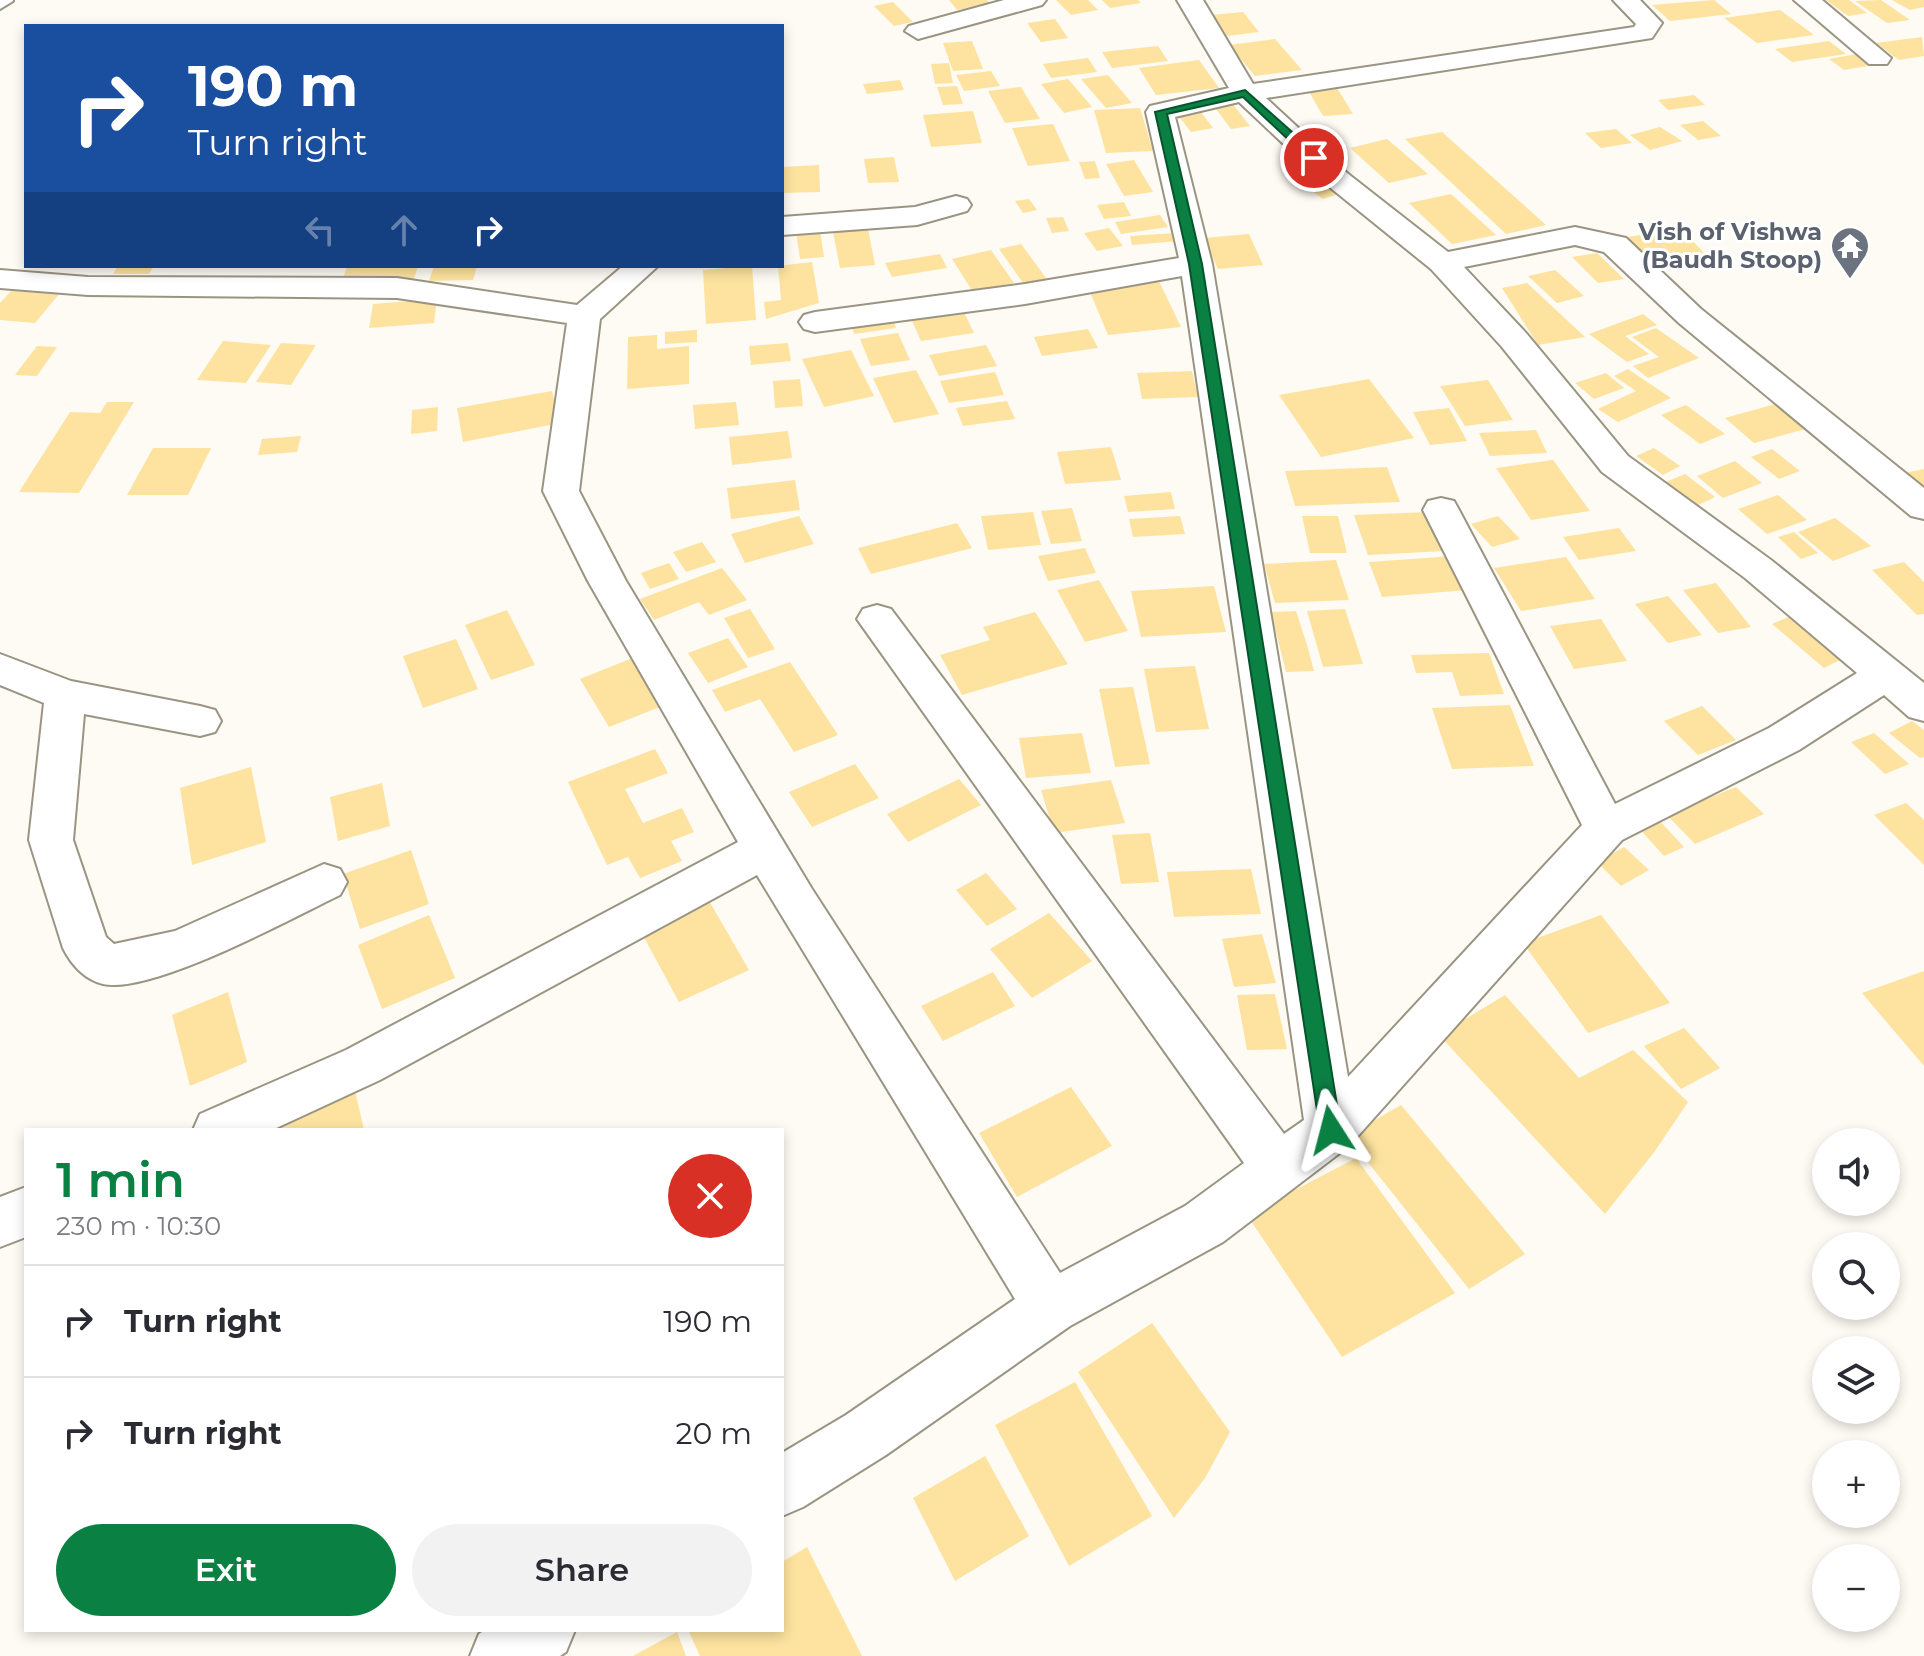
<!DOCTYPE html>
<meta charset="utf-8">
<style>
:root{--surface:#fff;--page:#f2f2f3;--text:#2b2b33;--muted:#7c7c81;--line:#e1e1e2;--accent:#0b8043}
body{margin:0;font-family:Montserrat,sans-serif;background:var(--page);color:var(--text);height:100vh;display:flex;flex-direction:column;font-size:30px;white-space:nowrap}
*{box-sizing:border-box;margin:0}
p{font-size:26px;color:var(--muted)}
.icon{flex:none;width:44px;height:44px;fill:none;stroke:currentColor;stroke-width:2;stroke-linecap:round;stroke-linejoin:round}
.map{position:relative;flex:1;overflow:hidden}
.details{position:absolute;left:24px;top:1128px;width:760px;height:504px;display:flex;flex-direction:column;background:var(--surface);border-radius:0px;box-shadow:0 4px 12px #0003}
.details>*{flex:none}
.guide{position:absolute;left:24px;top:24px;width:760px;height:244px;border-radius:0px;box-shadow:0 4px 12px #0003;background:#1a4fa0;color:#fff;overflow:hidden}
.fabs{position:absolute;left:1812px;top:1128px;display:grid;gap:16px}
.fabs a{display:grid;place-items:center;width:88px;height:88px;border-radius:50%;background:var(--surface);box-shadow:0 4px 12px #0003;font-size:40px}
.pin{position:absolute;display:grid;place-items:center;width:68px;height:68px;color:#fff;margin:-34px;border:4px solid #fff;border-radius:50%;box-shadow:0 2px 8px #0007}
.me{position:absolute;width:88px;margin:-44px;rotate:351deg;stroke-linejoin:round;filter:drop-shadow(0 0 6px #0008)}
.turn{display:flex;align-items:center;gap:28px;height:168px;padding:0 32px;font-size:36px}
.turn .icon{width:104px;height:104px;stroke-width:2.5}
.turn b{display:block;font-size:56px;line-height:68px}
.lanes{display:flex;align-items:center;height:76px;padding:0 32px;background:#0003;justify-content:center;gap:40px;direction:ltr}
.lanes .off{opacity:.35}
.round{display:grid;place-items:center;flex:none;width:84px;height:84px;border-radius:42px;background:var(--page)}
.overview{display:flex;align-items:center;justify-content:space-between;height:136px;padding:0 32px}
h1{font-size:48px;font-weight:600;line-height:60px;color:var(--accent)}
.action{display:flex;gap:16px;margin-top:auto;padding:16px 32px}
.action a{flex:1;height:92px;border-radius:48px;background:var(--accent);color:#fff;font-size:32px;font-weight:600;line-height:92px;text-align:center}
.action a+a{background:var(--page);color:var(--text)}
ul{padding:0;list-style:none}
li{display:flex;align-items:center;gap:24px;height:112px;padding:0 32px;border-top:2px solid var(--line)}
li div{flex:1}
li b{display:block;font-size:30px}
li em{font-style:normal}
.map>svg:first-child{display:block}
</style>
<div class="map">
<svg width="1924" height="1656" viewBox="0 0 1924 1656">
<rect width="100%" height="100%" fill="#fefbf4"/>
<g fill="#fde39f">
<polygon points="949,0 987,0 990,4 957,10"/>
<polygon points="1056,0 1088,0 1098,10 1071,15"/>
<polygon points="1102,0 1138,0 1141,3 1110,8"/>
<polygon points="1714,0 1731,14 1670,21 1652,5"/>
<polygon points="1826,0 1849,0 1867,13 1848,16"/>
<polygon points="1881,0 1910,20 1887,23 1855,1"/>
<polygon points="1892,0 1924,0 1924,7 1910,10"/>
<polygon points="893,2 913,22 894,26 874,6"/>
<polygon points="1780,10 1814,35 1757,43 1724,18"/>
<polygon points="1243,12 1259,32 1227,36 1211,15"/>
<polygon points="1055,19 1068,38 1041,42 1027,23"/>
<polygon points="1922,37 1924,56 1899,60 1876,43"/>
<polygon points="1275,39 1302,70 1255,76 1229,45"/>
<polygon points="972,41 983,69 953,71 943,43"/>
<polygon points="1829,41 1846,54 1792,62 1775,49"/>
<polygon points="1158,46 1168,61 1112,68 1102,52"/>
<polygon points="1857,54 1873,65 1844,70 1829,59"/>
<polygon points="1088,58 1097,72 1051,78 1043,64"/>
<polygon points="1199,60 1219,88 1156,95 1139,68"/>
<polygon points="949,63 953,83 935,84 931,64"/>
<polygon points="991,71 1000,86 964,91 956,75"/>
<polygon points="1108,75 1132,103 1106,108 1081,79"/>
<polygon points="1068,79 1092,107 1064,113 1041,84"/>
<polygon points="900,80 904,90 867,94 863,84"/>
<polygon points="957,86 963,104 943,105 937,87"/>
<polygon points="1021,87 1040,119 1005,123 988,91"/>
<polygon points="1337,88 1353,114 1323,116 1308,90"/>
<polygon points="1694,95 1705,105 1668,110 1658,100"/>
<polygon points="1232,103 1250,126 1231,129 1213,105"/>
<polygon points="1140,108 1153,151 1106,153 1094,110"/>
<polygon points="973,111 982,143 931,147 923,115"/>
<polygon points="1200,111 1213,128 1191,132 1178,115"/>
<polygon points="1703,121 1721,136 1698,140 1680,125"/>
<polygon points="1053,124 1070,161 1028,166 1012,128"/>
<polygon points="1660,127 1682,141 1650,150 1630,135"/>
<polygon points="1616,129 1632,143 1601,148 1585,133"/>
<polygon points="1442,132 1546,225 1506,234 1405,139"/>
<polygon points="1387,139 1428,174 1389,183 1350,148"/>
<polygon points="894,157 899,182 868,183 864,159"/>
<polygon points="1134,160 1153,192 1124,196 1106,164"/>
<polygon points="1095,161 1100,178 1085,179 1079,162"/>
<polygon points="819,165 820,192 782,193 782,167"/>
<polygon points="1315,173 1342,193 1323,199 1297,180"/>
<polygon points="1451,194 1496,235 1452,244 1409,203"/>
<polygon points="1029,199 1037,210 1023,213 1015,201"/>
<polygon points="1124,202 1131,216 1104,219 1097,205"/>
<polygon points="1160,215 1168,227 1121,234 1115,222"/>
<polygon points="1063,217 1069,231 1052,233 1046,218"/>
<polygon points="1109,228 1123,246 1097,251 1084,233"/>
<polygon points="868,229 875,265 840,268 833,232"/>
<polygon points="1681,229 1711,260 1656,268 1627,237"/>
<polygon points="820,230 824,257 800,259 796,232"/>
<polygon points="1175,233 1179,241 1132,245 1130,236"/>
<polygon points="1249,234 1263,265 1218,269 1204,238"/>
<polygon points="1021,244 1049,282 1026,287 999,249"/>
<polygon points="991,250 1014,283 973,292 952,259"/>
<polygon points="1597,253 1624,279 1598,283 1572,257"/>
<polygon points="940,254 947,268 892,277 885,263"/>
<polygon points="812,262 819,303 766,319 764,302 781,300 778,266"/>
<polygon points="118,266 154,266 149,274 113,274"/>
<polygon points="347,266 418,266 414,279 342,281"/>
<polygon points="434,266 477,266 473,280 429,281"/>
<polygon points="752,266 756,320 706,324 703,270"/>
<polygon points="1555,270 1584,296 1557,303 1528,276"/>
<polygon points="1157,277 1181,327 1108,335 1087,285"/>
<polygon points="1527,283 1585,337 1538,345 1502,288"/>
<polygon points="12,290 60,293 35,323 0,320 0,303"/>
<polygon points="437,299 434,323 369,328 373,304"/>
<polygon points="962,308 974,333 921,341 910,316"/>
<polygon points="891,313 896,328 854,334 849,319"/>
<polygon points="1643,314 1657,325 1625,336 1649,354 1627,362 1589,334"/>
<polygon points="1656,328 1696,356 1699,358 1648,378 1633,366 1659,357 1632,337"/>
<polygon points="1088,329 1098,348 1042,356 1034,337"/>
<polygon points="697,330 697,342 665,344 665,332"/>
<polygon points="898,333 910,360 871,366 860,339"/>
<polygon points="657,335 657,349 689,346 689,384 627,389 628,337"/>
<polygon points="223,341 271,345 246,383 197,380"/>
<polygon points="281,343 316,345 291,385 256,382"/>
<polygon points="788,343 791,361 751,365 749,346"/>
<polygon points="986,345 997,366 939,376 929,355"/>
<polygon points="37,346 57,347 37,376 15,375"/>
<polygon points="851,350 874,396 824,407 802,359"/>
<polygon points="1628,369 1671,398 1618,422 1598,409 1636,391 1614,376"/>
<polygon points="916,370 939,414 894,423 873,378"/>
<polygon points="1192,371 1198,397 1142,399 1137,373"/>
<polygon points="995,372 1004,395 949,403 940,381"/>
<polygon points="1606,373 1624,388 1594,399 1575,383"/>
<polygon points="800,379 803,406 775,408 773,381"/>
<polygon points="1369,379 1414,438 1321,457 1279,395"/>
<polygon points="1488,380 1513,420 1465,426 1440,386"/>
<polygon points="552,391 560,423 463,442 457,408"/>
<polygon points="1007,401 1015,419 963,426 956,408"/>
<polygon points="107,402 134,402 79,493 19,492 70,412 100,413"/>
<polygon points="736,402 739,425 695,429 693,405"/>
<polygon points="1779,403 1809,428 1754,443 1725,418"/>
<polygon points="1686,405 1725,434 1700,444 1661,415"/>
<polygon points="438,407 437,431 411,434 412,410"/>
<polygon points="1449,408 1467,441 1430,445 1413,412"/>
<polygon points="1536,430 1547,453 1490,456 1479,433"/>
<polygon points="788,431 792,458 732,465 729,437"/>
<polygon points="301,436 297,452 258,455 262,439"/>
<polygon points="1111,447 1121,480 1065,484 1057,452"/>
<polygon points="153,448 211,448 188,495 127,495"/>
<polygon points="1654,448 1680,466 1663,475 1636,456"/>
<polygon points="1772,449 1800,471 1779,479 1751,457"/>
<polygon points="1553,460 1590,511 1531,520 1496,468"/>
<polygon points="1735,461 1762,483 1723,498 1697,476"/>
<polygon points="1387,467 1400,502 1295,506 1285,471"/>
<polygon points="1924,469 1924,492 1905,473"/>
<polygon points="1685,474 1715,497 1694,507 1663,483"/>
<polygon points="795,480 800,510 731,519 727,488"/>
<polygon points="1171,492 1175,509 1128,512 1124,496"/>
<polygon points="1778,495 1807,520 1767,534 1738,509"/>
<polygon points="1072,508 1082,541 1051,544 1041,511"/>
<polygon points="1033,512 1041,545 988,550 981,516"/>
<polygon points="1429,512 1445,551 1368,555 1354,515"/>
<polygon points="799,516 814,544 745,563 731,534"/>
<polygon points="1180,516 1185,534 1133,537 1129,519"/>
<polygon points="1302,516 1338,516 1347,553 1310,553"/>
<polygon points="1498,516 1520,539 1492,547 1471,524"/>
<polygon points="1835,518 1871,546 1833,561 1798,532"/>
<polygon points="957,523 972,548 871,574 858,548"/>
<polygon points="1619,528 1636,551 1579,560 1563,537"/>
<polygon points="1794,532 1818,553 1801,559 1778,537"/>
<polygon points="702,542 716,562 686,572 673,552"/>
<polygon points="1085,548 1096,573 1048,581 1038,556"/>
<polygon points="1453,556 1468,590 1382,597 1369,562"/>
<polygon points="1566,557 1595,599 1521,611 1494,568"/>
<polygon points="1336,560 1349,600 1275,603 1264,564"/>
<polygon points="1904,562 1924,582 1924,614 1917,615 1872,570"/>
<polygon points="669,563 679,579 650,589 641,573"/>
<polygon points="722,568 747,600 709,615 699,602 654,620 640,599"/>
<polygon points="1099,580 1128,631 1085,642 1057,590"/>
<polygon points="1716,583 1751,627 1718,633 1683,590"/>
<polygon points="1214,586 1226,632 1141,637 1131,591"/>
<polygon points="1668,596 1702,635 1668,643 1635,604"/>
<polygon points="750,609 775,649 748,658 724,618"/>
<polygon points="1345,609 1363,664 1323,667 1307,611"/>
<polygon points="507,610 535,665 491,680 465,625"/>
<polygon points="1296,611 1307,645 1314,671 1286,672 1271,612"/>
<polygon points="1035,612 1068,664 962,695 940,655 990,640 983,627"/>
<polygon points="1798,613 1850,655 1824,668 1772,624"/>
<polygon points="1601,619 1627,661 1574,669 1550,626"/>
<polygon points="728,638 748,667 708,683 688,653"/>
<polygon points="456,639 478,689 423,708 403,656"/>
<polygon points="1489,653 1504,694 1460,696 1452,672 1416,673 1411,655"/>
<polygon points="640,655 670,703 609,727 580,679"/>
<polygon points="790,662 838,735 794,752 760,699 725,712 712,690"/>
<polygon points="1195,666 1209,729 1156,732 1144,669"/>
<polygon points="1133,687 1150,764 1115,767 1099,689"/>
<polygon points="1510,705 1534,766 1452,769 1432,708"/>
<polygon points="1702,706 1736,740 1698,755 1664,721"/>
<polygon points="1912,721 1924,730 1924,757 1920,758 1889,733"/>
<polygon points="1082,733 1091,773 1026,778 1019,738"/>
<polygon points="1874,733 1909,764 1885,774 1851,742"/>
<polygon points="655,749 668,773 625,789 643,823 682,808 694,832 671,841 682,861 640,878 628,857 607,865 568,782"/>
<polygon points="855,764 879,798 812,827 789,792"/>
<polygon points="251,767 266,842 192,865 180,788"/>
<polygon points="959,779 981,805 908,842 887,814"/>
<polygon points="1111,780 1125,823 1054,833 1041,790"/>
<polygon points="382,783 390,826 338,841 330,797"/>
<polygon points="1736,787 1764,814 1695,844 1667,815"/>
<polygon points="1906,803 1924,820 1924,865 1874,815"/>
<polygon points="1655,816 1684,847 1664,856 1635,824"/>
<polygon points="1150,833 1159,882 1121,884 1112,835"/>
<polygon points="1624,847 1649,870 1621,886 1597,862"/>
<polygon points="411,850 429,904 360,929 343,874"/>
<polygon points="1251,869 1261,914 1174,917 1167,872"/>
<polygon points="986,873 1017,909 987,926 956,890"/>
<polygon points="708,899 749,970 679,1002 640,930"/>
<polygon points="1049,913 1092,961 1032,998 990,949"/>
<polygon points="429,915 455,978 382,1009 358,945"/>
<polygon points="1601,915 1670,1003 1588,1033 1523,943"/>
<polygon points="1262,934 1276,983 1234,987 1222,939"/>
<polygon points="1924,971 1924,1066 1862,993"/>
<polygon points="993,972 1015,1006 943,1041 921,1006"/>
<polygon points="228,992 247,1062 190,1086 172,1015"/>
<polygon points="1275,994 1287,1049 1247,1050 1237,995"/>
<polygon points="1505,995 1579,1078 1633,1050 1688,1102 1655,1151 1605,1214 1439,1035"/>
<polygon points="1684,1028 1720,1068 1681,1089 1644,1046"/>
<polygon points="354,1086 364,1130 257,1130"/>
<polygon points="1071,1087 1112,1146 1017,1197 979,1133"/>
<polygon points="1401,1105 1525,1254 1469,1289 1347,1136"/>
<polygon points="1356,1158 1455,1293 1342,1357 1247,1215"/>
<polygon points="1152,1323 1230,1432 1205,1478 1174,1518 1078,1372"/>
<polygon points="1075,1382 1152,1516 1069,1566 995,1425"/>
<polygon points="985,1456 1029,1536 955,1581 913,1498"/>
<polygon points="807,1547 862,1656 700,1656 688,1630 782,1630 782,1562"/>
<polygon points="677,1632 686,1656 633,1656"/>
</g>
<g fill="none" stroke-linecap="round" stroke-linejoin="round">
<defs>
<g id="minor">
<polygon points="0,0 13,0 13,1 0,9"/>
<polygon points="1004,0 1046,0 1042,5 918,39 905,31 909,26"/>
<path d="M1177,0H1203L1253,84L1634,27L1636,24L1613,0H1640L1662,23L1652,38L1266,98L1347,173L1448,252L1575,227L1626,238L1701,309L1924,488V519L1911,516L1679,323L1604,252L1575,245L1464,267L1526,333L1628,456L1771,560L1924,683V721L1909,717L1884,695L1799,750L1622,840L1349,1146L1223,1242L1070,1326L886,1455L803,1507L782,1516V1453L846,1415L1015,1299L757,875L380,1080L272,1130H193L200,1114L346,1050L738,842L588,581L543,491L567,323L397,298L88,295L0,288V270L88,277L397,278L577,305L623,266H658L600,319L579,491L626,581L812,889L1060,1273L1185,1206L1244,1163L857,619L863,609L877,605L891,609L1284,1134L1304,1120L1182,276L1025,304L815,332L804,329L799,322L804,315L815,312L1025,284L1179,258L1146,112L1150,106L1229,88ZM1239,102L1327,185L1431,269L1502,347L1602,472L1745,578L1857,673L1769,728L1615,804L1459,510L1454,501L1441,498L1428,501L1423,510L1582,825L1348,1077L1212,264L1175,117Z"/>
<polygon points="1794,0 1822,0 1891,58 1887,64 1869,64"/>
<polygon points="956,196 967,199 971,205 967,211 917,225 782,235 782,217 915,207"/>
<path d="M0,654L71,681L200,706L215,710L221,721L215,732L200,736L84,714L73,840L106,937L114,944L175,931L324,864L340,869L347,882L340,895C292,918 152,995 103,984C84,979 71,964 63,948L29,840L44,703L0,685Z"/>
<polygon points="26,1187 26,1237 0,1247 0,1197"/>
<polygon points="485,1630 575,1630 566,1652 560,1656 470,1656 479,1634"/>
</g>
</defs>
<use href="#minor" stroke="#9a9483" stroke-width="4"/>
<use href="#minor" fill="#fff" fill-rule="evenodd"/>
</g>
<polygon fill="#0b8043" stroke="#07532c" stroke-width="2" points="1245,90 1318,155 1318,160 1310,160 1243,97 1167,114 1202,264 1341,1130 1338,1136 1331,1139 1323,1136 1320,1130 1189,264 1155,112"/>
<defs>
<symbol id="temple-pin" viewBox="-11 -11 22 30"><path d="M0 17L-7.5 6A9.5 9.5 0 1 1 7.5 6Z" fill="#6b7280" stroke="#fff"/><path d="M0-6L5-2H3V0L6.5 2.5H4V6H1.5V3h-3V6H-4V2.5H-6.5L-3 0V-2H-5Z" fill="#fff"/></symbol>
</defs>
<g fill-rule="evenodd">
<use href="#temple-pin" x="1828" y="224" width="44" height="60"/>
</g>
<g text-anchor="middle" stroke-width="6" stroke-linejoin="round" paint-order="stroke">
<g font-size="24" font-weight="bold" fill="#5b616d" stroke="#fff" text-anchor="end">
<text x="1822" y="240">Vish of Vishwa<tspan x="1822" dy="28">(Baudh Stoop)</tspan></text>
</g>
</g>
</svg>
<div class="fabs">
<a><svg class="icon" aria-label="sound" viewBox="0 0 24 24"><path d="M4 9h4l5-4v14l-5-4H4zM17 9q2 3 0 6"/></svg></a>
<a><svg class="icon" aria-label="search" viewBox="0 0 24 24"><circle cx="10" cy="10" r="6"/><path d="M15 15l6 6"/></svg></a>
<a><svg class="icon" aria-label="layers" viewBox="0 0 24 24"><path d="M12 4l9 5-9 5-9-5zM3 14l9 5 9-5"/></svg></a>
<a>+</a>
<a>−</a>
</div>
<div class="pin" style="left:1314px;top:158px;background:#d93025"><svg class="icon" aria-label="arrive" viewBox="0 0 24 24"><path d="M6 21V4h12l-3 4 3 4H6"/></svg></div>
<svg class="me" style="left:1331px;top:1130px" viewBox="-20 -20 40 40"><path d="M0-17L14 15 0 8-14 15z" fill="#0b8043" stroke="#fff" stroke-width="4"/></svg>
<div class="guide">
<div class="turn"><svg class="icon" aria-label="right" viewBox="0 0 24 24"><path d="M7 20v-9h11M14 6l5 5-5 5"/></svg><div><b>190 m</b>Turn right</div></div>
<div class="lanes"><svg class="icon off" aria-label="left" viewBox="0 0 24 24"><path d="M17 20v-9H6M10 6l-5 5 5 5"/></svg><svg class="icon off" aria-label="ahead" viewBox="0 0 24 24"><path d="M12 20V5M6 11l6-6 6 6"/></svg><svg class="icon" aria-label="right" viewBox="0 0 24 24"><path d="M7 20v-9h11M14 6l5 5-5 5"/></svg></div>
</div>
<section class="details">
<div class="overview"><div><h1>1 min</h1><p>230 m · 10:30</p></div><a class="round" style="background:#d93025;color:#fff"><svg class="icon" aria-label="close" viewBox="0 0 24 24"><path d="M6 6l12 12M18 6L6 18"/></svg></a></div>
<ul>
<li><svg class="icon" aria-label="right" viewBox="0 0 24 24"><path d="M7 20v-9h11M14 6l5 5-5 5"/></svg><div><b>Turn right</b></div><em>190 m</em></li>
<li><svg class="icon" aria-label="right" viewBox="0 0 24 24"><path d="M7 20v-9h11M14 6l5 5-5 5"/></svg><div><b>Turn right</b></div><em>20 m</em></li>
</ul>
<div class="action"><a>Exit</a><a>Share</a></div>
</section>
</div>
